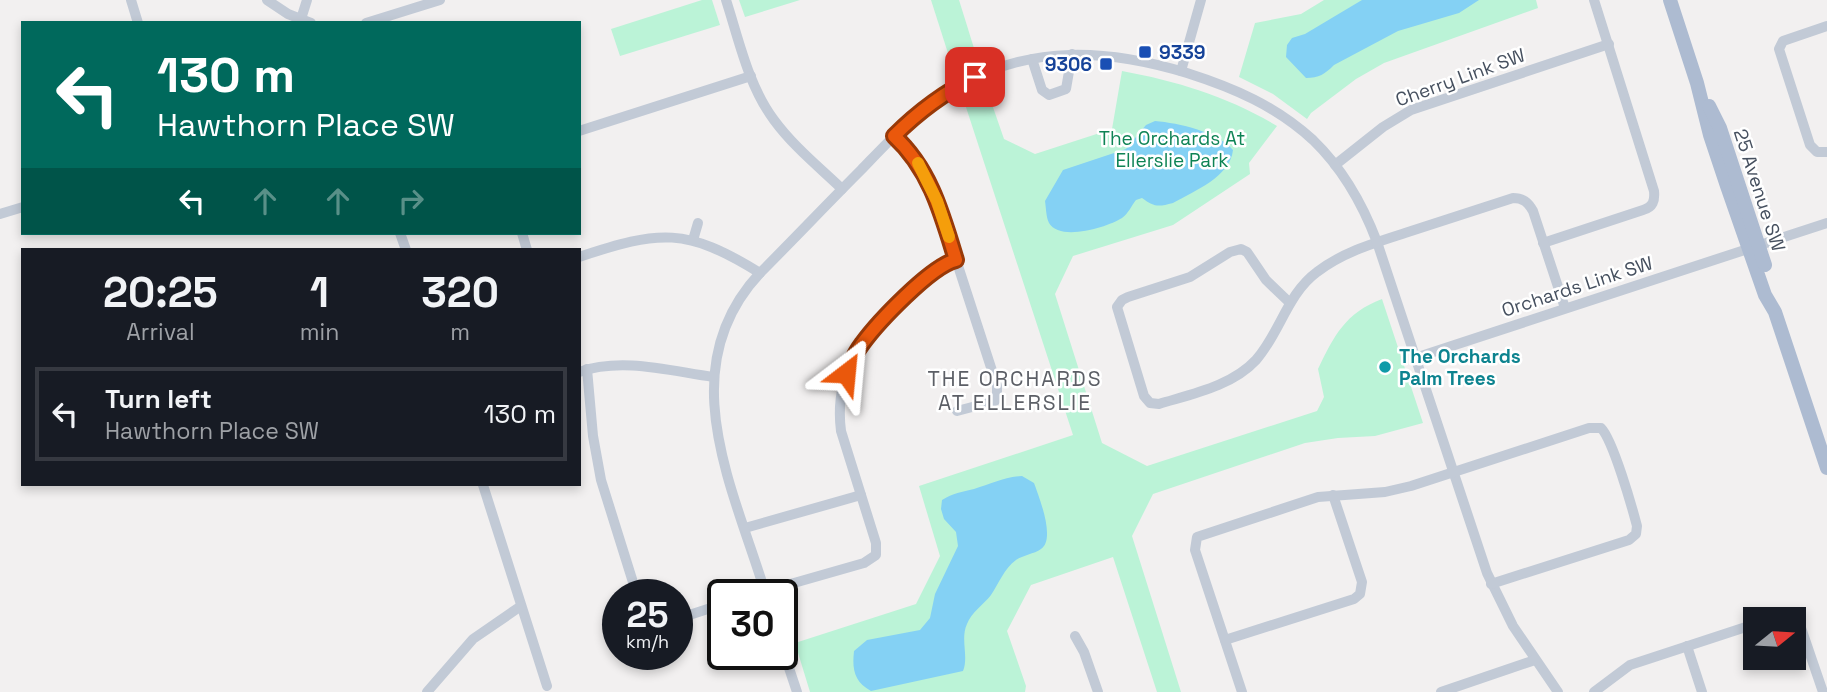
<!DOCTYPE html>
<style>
:root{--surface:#171b24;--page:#242831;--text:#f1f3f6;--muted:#9ea1a6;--line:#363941}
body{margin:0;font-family:"Space Grotesk",sans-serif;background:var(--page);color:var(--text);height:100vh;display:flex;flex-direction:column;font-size:26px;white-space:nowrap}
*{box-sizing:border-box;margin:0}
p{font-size:23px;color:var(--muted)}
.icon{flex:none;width:38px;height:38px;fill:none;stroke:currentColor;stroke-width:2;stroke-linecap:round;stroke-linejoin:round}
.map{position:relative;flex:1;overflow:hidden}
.details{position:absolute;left:21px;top:248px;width:560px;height:238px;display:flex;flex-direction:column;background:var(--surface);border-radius:0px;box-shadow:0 4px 10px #0003}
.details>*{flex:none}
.guide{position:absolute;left:21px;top:21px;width:560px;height:214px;border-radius:0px;box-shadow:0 4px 10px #0003;background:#00695c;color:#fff;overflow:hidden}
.needle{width:46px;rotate:72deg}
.fabs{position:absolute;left:1743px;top:607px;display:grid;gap:14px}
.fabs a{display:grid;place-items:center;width:63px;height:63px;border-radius:0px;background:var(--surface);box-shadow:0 4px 10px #0003;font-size:35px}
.speed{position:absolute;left:602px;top:579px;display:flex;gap:14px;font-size:35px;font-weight:700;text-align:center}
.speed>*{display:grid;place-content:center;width:91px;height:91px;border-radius:50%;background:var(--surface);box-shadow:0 4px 10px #0003;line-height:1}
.speed small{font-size:18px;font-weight:400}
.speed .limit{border:4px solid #111;border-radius:10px;background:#fff;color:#111}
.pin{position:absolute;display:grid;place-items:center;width:60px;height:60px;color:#fff;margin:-30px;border-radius:14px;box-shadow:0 4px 10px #0006}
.me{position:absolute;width:77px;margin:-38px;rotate:29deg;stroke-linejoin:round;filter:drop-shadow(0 0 5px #0008)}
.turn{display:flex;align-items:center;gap:24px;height:147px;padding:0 21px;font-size:32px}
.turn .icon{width:91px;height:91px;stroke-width:2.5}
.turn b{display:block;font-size:49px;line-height:60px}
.lanes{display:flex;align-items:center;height:66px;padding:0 21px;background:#0003;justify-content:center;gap:35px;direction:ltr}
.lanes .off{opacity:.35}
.eta{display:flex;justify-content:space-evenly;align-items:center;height:119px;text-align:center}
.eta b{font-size:42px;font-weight:700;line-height:49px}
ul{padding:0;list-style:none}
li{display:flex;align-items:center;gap:21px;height:94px;margin:0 14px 10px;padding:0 7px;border:4px solid var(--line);border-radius:0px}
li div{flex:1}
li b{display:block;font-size:26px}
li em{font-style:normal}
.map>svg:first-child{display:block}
</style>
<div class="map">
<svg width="1827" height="692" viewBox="0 0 1827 692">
<rect width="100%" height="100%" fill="#f2f0f0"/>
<g fill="#bbf3d7">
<polygon points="702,0 712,0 720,25 620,56 611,29"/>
<polygon points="739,0 800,0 745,17"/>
<polygon points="931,0 959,0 978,61 954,72"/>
<polygon points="1324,0 1536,0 1538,8 1384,63 1356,79 1311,113 1307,119 1273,94 1239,77 1255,23 1301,14"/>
<path d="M1122,71C1177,81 1229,97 1277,126L1249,163L1250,174L1173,225L1073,256L1055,294L1102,443L1147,466L1317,411L1324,397L1318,369C1334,336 1345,313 1382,299L1423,423L1375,436L1338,438L1305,443L1153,494L1132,536L1181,692H1157L1113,557L1031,585L1007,631L1026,686L1025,692H810L795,643L916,604L940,556L919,486L1073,435L963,98L986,87L1004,139L1035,154L1112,129Z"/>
</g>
<g fill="#84d1f4">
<path d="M1362,0H1479L1459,13L1398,31L1334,65C1325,74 1319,78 1306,78L1286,57L1287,45L1292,38L1305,34Z"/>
<path d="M1155,121C1179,123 1218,132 1233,150C1230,177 1194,191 1173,203C1158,207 1154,207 1142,198L1136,200C1132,205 1128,214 1122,218C1108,227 1060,242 1049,223C1046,217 1046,207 1045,201L1063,170L1126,149L1146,125Z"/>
<path d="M1022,476L1034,483C1039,497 1056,539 1041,549C1034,554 1023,555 1016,560C1004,569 999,583 991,595C984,604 971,613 967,624C960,639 969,656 963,671L871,691C854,682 852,669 854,651L867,640L920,630L930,618L935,594L958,546L956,532L944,519L941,509L942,500C953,493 962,492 974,489C991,484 1005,477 1022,476Z"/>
</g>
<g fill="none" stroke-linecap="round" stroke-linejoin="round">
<g stroke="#c2cad6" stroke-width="10">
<polyline points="131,0 138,23"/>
<polyline points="267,0 288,14 311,23"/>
<path d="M726,0C739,40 748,85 774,120C793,146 819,167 842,189"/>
<polyline points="301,19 307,0"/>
<polyline points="366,23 440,0"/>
<polyline points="1827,26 1783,41 1779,49 1810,145 1817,152 1827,152"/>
<polyline points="1032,59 1042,90 1049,95 1066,89 1072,54"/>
<polyline points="1181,71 1201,0"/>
<polyline points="579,131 751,76"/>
<polyline points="894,136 918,162 937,201 997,386 997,397 995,401 957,411"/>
<polyline points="1335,165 1383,127 1411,110 1609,44"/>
<polyline points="0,214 23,207"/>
<polyline points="400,233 406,250"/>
<polyline points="522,233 527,250"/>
<polyline points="693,240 698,223"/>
<path d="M1543,243L1643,210C1653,207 1655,201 1654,191L1594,0"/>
<path d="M579,257C660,230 686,227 760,273"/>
<path d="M1290,303L1266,280L1247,252L1241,249L1230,252L1190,277L1128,297L1122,300L1117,307L1144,396L1150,403L1159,404C1192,394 1232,386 1256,360C1280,333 1287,294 1317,272C1343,252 1374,243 1405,233C1441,221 1477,210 1513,198C1523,198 1528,202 1533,211L1565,308"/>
<polyline points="1415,358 1827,223"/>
<polyline points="587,369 593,436 601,480 637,595"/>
<path d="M579,372C622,357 670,371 713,377"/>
<polyline points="483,485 547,686"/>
<polyline points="745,528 861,495"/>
<path d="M752,595L864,563L876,555V543L841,431C833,369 865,339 905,299C920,283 934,265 956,259"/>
<path d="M766,595C734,489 670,369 760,273C794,239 827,204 861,170C890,140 919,108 956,87C1031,44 1108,49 1187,73C1234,88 1276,106 1313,140C1342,168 1363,205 1377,242L1487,573L1513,626L1558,692"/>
<polyline points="677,619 723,604"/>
<polyline points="1768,620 1789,614 1798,619 1823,692"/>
<polyline points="1075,636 1084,652 1098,692"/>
<polyline points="1225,640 1354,599 1360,594 1362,582 1333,495"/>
<polyline points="1687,646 1702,692"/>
<polyline points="782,647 797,692"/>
<polyline points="427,692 473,639 521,606"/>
<path d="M1242,692L1195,550L1197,537L1318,497L1385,492L1411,486L1589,428H1601C1613,440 1632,507 1637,526L1636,534L1629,540L1491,584"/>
<polyline points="1441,692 1535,660"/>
<polyline points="1594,692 1630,665 1755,624"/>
</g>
<g stroke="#adbbd1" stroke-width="14">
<polyline points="1670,0 1697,83 1710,135 1727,186 1765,295 1775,312 1827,468"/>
<polyline points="1709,106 1720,128 1765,265"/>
</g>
</g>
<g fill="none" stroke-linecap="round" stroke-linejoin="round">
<defs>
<path id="route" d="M846,373C851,363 855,353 862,344C878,322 931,266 956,260C942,214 930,169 894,136C918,112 945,92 975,77"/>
</defs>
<use href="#route" stroke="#983908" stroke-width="18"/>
<use href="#route" stroke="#ea580c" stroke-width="12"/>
<polyline stroke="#f59e0b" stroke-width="12" points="918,163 937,201 949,237"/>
</g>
<g fill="#1a4fb4" stroke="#fff" stroke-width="2.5">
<rect x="1138" y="45" width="14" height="14" rx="3.5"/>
<rect x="1099" y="57" width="14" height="14" rx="3.5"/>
</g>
<circle fill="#0f9aa8" stroke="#fff" stroke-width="2.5" cx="1385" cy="367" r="7"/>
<g text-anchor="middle" stroke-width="5" stroke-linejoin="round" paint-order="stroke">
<g font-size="19" font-weight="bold" fill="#164399" stroke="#fff" text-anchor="start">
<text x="1159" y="59">9339</text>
<text x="1092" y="71" text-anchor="end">9306</text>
</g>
<g font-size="19" fill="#46505f" stroke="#fff">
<text transform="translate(1460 77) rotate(-20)" y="7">Cherry Link SW</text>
<text transform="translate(1760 190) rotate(72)" y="7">25 Avenue SW</text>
<text transform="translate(1577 286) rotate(-18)" y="7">Orchards Link SW</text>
</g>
<g font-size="19" fill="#0e8355" stroke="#fff">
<text x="1172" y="145">The Orchards At<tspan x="1172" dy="22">Ellerslie Park</tspan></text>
</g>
<g font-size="19" font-weight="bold" fill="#0d838f" stroke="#fff" text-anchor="start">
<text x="1399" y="363">The Orchards<tspan x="1399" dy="22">Palm Trees</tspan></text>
</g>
<g font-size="21" letter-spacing="2" fill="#5c5f66" stroke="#fff">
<text x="1015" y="386">THE ORCHARDS<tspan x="1015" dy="24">AT ELLERSLIE</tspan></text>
</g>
</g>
</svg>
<div class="fabs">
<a><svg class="needle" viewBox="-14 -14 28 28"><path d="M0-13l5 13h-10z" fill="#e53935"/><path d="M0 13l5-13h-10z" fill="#9ea1a6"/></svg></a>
</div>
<div class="speed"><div>25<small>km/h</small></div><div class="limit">30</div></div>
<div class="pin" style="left:975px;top:77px;background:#d93025"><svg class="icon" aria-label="arrive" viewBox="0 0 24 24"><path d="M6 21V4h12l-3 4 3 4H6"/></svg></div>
<svg class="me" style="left:846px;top:373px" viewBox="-20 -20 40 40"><path d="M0-17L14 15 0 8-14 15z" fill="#ea580c" stroke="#fff" stroke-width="4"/></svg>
<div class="guide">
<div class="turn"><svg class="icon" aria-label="left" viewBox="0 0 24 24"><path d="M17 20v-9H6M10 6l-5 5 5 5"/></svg><div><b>130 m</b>Hawthorn Place SW</div></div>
<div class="lanes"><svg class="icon" aria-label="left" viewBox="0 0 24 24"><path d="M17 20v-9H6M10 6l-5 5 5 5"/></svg><svg class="icon off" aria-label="ahead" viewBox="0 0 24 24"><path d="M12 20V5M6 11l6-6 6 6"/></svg><svg class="icon off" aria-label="ahead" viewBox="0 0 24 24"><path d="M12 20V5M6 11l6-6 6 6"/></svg><svg class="icon off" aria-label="right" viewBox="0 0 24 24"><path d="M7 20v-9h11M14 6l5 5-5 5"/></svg></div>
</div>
<section class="details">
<div class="eta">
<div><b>20:25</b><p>Arrival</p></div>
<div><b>1</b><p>min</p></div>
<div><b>320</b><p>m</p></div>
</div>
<ul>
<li><svg class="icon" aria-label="left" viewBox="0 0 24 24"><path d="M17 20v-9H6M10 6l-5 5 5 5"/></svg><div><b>Turn left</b><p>Hawthorn Place SW</p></div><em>130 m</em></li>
</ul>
</section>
</div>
